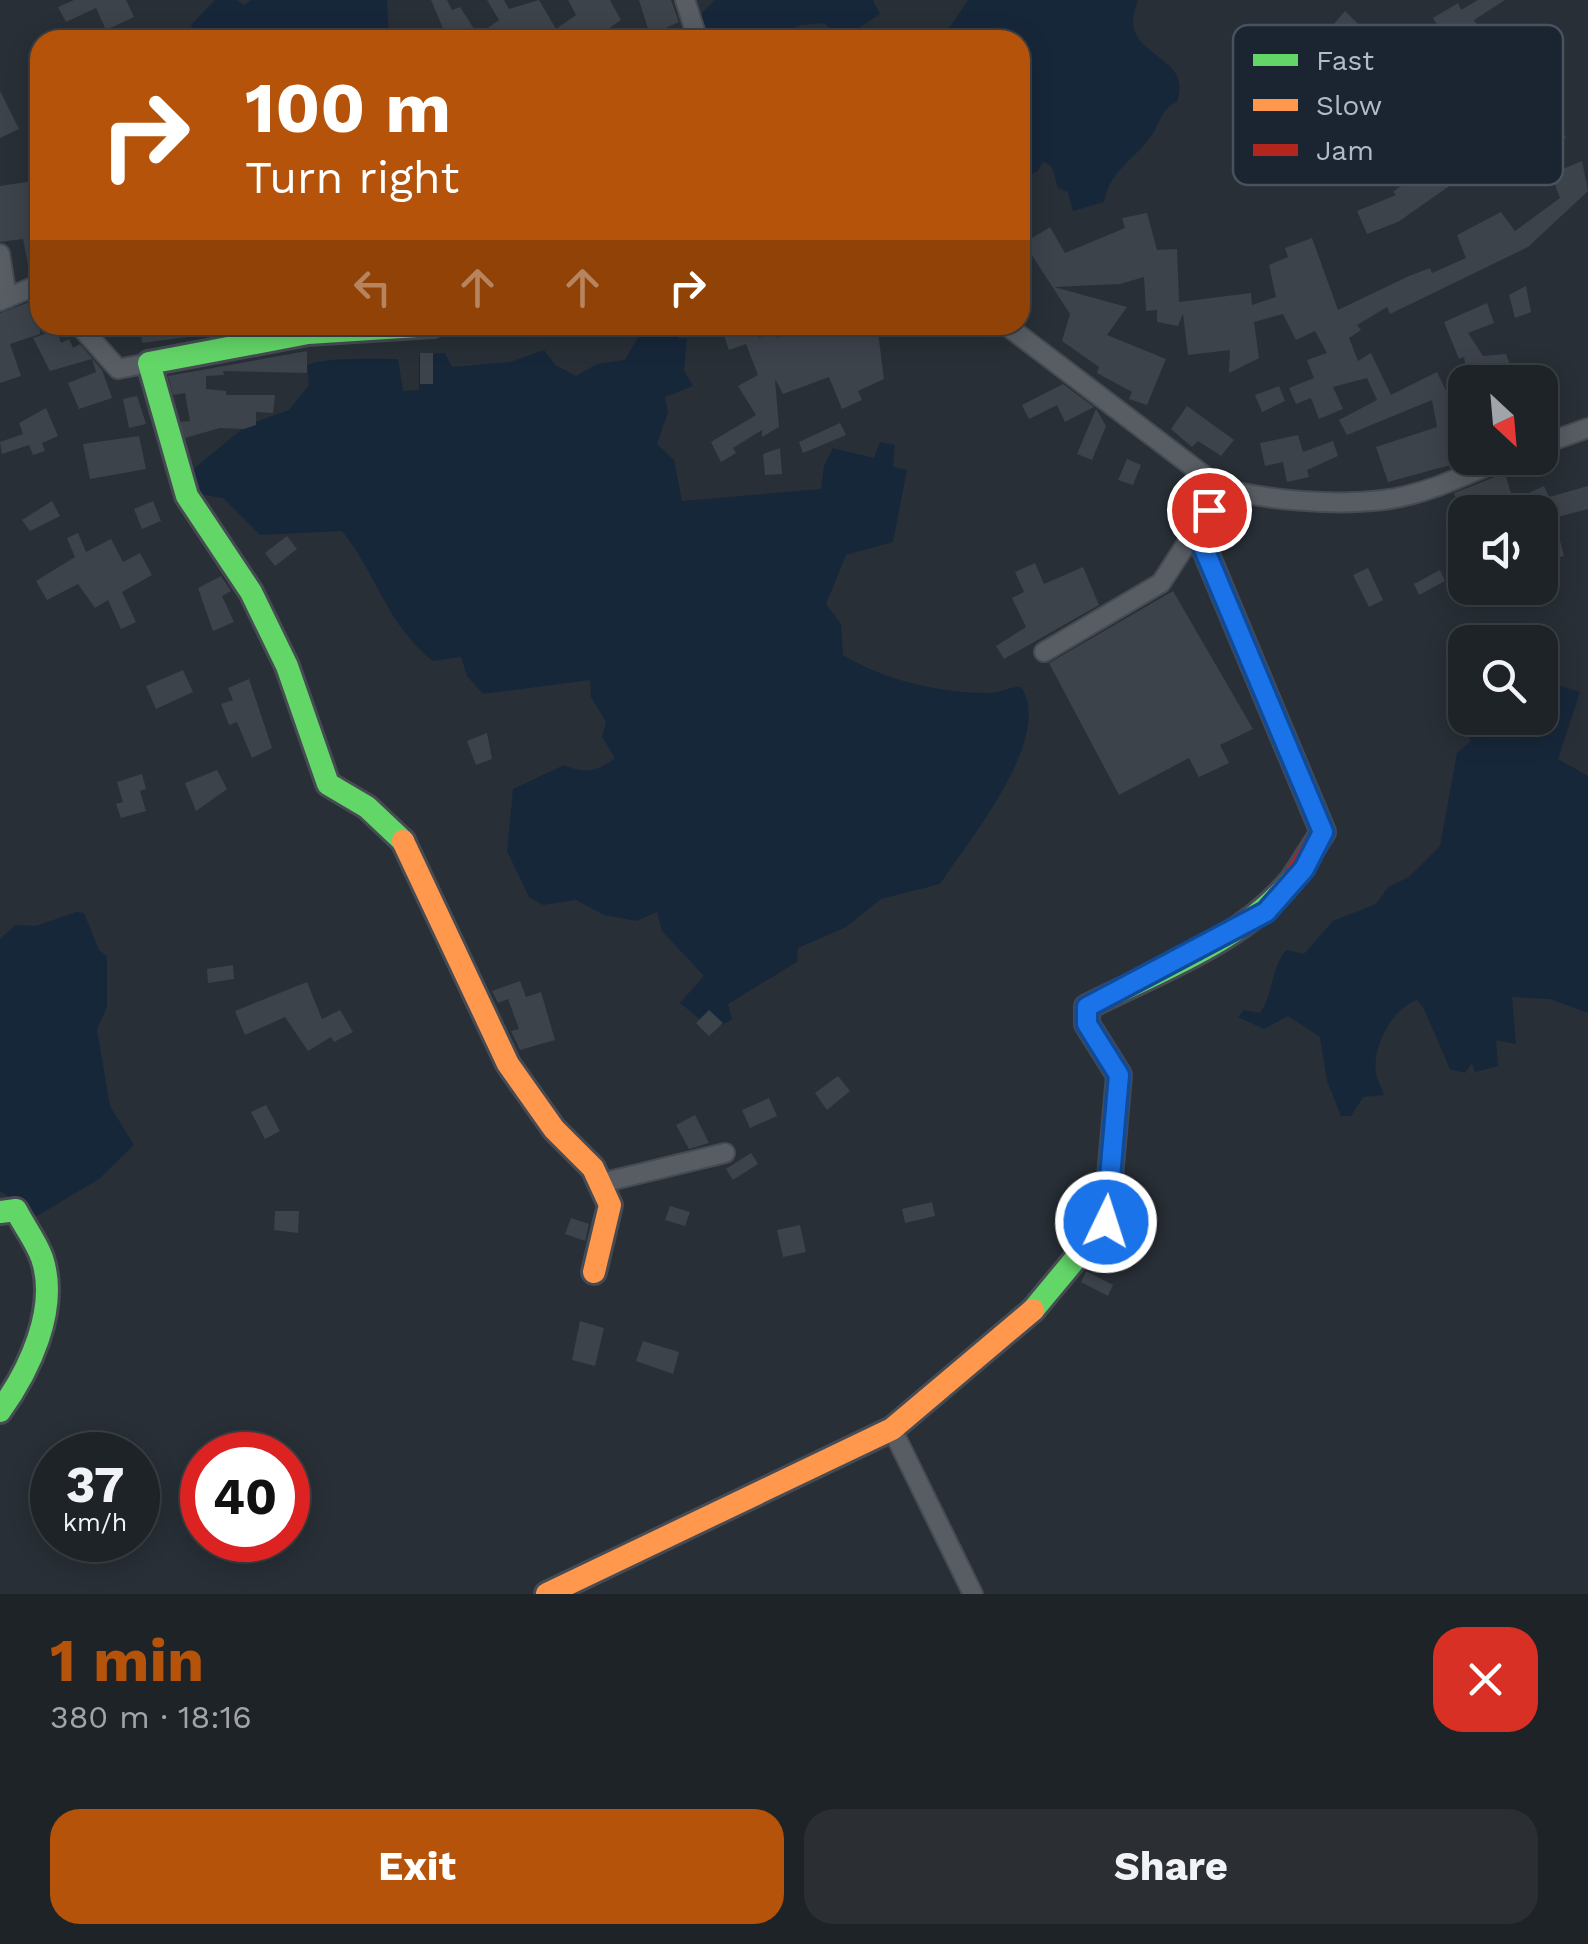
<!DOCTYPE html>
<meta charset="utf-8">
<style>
:root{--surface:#1e2328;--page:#2b2f34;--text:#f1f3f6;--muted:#a1a4a8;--line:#3c4045;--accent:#b45309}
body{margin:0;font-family:"Work Sans",sans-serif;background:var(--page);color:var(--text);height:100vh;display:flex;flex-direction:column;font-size:38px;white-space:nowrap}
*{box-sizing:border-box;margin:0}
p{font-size:32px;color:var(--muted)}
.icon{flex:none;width:55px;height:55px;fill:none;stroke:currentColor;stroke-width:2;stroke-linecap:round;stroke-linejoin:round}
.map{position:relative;height:1594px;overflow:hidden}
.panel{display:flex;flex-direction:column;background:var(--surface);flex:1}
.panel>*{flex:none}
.hud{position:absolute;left:30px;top:30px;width:1000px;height:305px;border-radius:30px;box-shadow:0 5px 25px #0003,0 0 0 2px var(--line);background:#b45309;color:#fff;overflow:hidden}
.needle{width:65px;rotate:154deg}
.tools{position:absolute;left:1448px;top:365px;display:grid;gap:20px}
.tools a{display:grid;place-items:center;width:110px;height:110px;border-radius:20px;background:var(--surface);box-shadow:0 5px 25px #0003,0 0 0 2px var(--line);font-size:50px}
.speed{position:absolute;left:30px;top:1432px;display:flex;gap:20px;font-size:50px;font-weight:700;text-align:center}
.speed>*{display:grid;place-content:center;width:130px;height:130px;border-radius:50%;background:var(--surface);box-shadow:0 5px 25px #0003,0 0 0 2px var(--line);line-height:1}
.speed small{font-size:25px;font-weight:400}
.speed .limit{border:15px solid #d22;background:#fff;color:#111}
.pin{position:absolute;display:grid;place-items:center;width:85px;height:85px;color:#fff;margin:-42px;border:5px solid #fff;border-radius:50%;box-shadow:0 2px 10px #0007}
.me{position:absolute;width:110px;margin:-55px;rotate:4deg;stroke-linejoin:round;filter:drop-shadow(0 0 8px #0008)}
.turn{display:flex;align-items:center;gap:35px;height:210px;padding:0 50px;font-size:45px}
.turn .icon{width:130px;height:130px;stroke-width:2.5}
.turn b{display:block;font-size:70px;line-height:85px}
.lanes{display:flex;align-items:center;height:95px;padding:0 50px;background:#0003;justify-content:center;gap:50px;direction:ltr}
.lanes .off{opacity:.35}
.round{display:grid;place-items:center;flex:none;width:105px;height:105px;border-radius:30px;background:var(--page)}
.head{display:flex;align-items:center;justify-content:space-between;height:170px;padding:0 50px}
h1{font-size:60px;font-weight:700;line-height:75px;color:var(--accent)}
.action{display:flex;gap:20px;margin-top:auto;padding:20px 50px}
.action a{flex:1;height:115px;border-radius:30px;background:var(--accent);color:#fff;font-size:40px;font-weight:700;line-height:115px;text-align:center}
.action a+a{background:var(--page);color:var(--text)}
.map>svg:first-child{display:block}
</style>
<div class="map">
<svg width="1588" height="1594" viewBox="0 0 1588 1594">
<rect width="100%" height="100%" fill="#282f36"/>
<g fill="#17273a">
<polygon points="215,0 236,0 244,5 251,0 387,0 389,40 200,40 191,25"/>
<polygon points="715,0 873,0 880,14 841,40 824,23 801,25 761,40 706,40 693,22"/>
<path d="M968,0H1138C1113,61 1195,49 1177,102C1159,110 1161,125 1149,139C1131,162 1110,171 1104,202L1073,211L1068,192L1058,188L1052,167L1043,161L1038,171L1020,179V40H941Z"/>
<path d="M635,325H671L679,339L687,338L684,370L693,386L665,397L668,412L657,444L674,460L682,501L821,489L824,466L833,448L874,458L880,442L895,445L893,467L907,470L893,542L846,555L826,604L841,624L843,655C886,681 940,693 990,693C1000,693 1009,687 1021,687C1055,737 968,841 940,884L881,899L846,927L798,948L797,962L728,1004L732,1019L718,1027L706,1024L680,1003L704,976L662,931L657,912L636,921L604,915L576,900L543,905L529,897L507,851L513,789L564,765C585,774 597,772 615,758L602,737L606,722L591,697L590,680L483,694L467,676L461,657L433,661C387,625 378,576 342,531L260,535L223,498L191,493L185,476L247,425L289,410L309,385L307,365C328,357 372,359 398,359L403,391L419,390V354L445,353L452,367L510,362L544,350L555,365L576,376L597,364L625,360L640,334Z"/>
<path d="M1540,680L1580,692L1558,759L1588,776V1013L1550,999L1512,997L1516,1044L1496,1040L1498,1066L1475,1072L1472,1063L1465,1073L1450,1069L1423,1007L1417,1000C1392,1009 1372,1046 1376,1073C1377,1080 1382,1088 1384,1095L1363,1097L1351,1116H1341L1327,1081L1320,1037L1288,1016L1264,1029L1238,1017L1244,1010L1260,1013C1274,993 1270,970 1286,950L1304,954L1333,921L1376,904L1388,887L1409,877L1440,846L1457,753L1471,741L1464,723L1467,718H1505L1507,722L1540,718Z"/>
<polygon points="76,912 84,913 99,950 107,956 107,1007 97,1029 110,1106 134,1145 99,1179 37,1216 0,1191 0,939 15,925 36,926"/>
</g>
<g fill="#3d434b">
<polygon points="74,0 126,0 134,17 106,30 96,8 66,22 58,7"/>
<polygon points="431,0 447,0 452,10 460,7 478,35 499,20 487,0 504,0 509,9 539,0 556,29 576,15 568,0 610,0 621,20 601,34 605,40 448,40"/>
<polygon points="639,0 671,0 679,22 650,35"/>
<polygon points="1478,0 1505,0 1474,20 1489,43 1504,34 1518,59 1488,77 1468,43 1425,70 1477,132 1452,148 1434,119 1425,126 1368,49 1388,34 1405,55 1411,54 1445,37 1433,18 1458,3 1461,10"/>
<polygon points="1345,11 1366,32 1354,44 1333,25"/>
<polygon points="1534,84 1566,138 1532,153 1518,123 1534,115 1522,91"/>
<polygon points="0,91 19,129 0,138"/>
<polygon points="1582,161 1588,191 1528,247 1390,314 1387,307 1357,325 1361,330 1349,338 1358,361 1371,353 1391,395 1437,372 1449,397 1465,393 1465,440 1456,442 1461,462 1388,482 1376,447 1437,427 1432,400 1347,435 1339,420 1377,400 1367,378 1333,387 1343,409 1319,419 1311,398 1296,404 1289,388 1314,378 1307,360 1327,353 1315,331 1296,340 1283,314 1254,322 1259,358 1229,373 1230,350 1188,355 1183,314 1178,326 1157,322 1157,310 1146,311 1144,277 1120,284 1054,287 1127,307 1107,335 1166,359 1147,405 1129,399 1132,392 1097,373 1099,367 1062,341 1070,314 1024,243 1050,227 1065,253 1125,228 1122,218 1147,213 1157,250 1177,249 1179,302 1251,293 1252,305 1276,297 1269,265 1288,257 1285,248 1312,238 1338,310 1409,276 1430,268 1432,273 1466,258 1457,235 1501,212 1515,231 1560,198 1551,174"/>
<polygon points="1443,162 1455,182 1398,222 1367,234 1357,211 1396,195 1393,192 1410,179 1412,182"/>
<polygon points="33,181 40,272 30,275 23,239 0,242 0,186"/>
<polygon points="1526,286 1531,312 1515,318 1509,295"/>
<polygon points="40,298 40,334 10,344 21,376 0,383 0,313"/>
<polygon points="1487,303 1494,323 1468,333 1483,356 1506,354 1517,382 1489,382 1489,376 1468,379 1464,357 1459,359 1444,322"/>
<polygon points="140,325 224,325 224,332 142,343"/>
<polygon points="738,325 754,325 759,338 775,333 777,338 821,325 877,325 884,379 858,391 862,400 842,409 829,377 783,394 775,379 779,427 762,437 762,430 733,448 736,453 721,462 711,442 756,415 738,386 758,375 746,344 729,350 724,336 740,330"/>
<polygon points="57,330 61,343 69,339 73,348 80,344 102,370 112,398 79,409 68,383 96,372 92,359 50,371 33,338"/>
<polygon points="307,351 307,373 223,371 224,375 206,376 206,389 226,391 226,395 275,395 273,413 256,412 256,425 244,429 220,428 185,438 180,422 190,421 185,393 173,395 168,376"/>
<rect x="420" y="353" width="13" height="31"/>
<polygon points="1063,384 1094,407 1065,422 1057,405 1029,419 1022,405"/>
<polygon points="1279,386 1285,401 1262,412 1255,395"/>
<polygon points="137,396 146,424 129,428 123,399"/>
<polygon points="1187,406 1234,440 1221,456 1198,441 1192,447 1171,429"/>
<polygon points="46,408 58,436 42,443 45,451 33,455 29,445 2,454 0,442 23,434 19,423"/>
<polygon points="1096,409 1106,426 1092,460 1077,454"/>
<polygon points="840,423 846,435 803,453 799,442"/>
<polygon points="1298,435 1303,452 1333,441 1338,456 1307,470 1309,477 1287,482 1283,462 1265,466 1260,443"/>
<polygon points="139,436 146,469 90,479 83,444"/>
<polygon points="780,448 782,474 765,475 763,454"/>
<polygon points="1127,459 1141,465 1133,485 1118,480"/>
<polygon points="1505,473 1513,500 1544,486 1549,497 1588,486 1588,509 1554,518 1564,556 1540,562 1540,512 1461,512 1454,493"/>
<polygon points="52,501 60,516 30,531 22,520"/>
<polygon points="153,501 161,521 142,529 134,509"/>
<polygon points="78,533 86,552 111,539 123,562 140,553 152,575 122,592 136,622 121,629 108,600 95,608 78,584 47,600 36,581 75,557 67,538"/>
<polygon points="287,536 297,549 275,566 265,553"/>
<polygon points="1035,563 1044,584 1083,567 1099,605 1004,659 996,646 1026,627 1012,598 1024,592 1015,572"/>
<polygon points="1368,568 1383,600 1369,607 1353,575"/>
<polygon points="1440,570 1445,581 1419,595 1414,584"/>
<polygon points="221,576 231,591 222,596 234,622 213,631 198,588"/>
<polygon points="1472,588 1511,588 1511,590 1477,601"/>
<polygon points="1173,591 1253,729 1220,745 1229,763 1199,777 1189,758 1119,795 1049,663"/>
<polygon points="183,670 193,692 156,709 146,686"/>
<polygon points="249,679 272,748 252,758 237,722 229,725 221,704 233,700 228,688"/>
<polygon points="487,733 492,759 476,765 467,741"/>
<polygon points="217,770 227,789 196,811 185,783"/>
<polygon points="142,774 146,789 140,791 146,811 121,818 116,804 123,802 117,782"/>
<polygon points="233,965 234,979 208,983 207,969"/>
<polygon points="520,981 526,997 541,992 555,1040 520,1050 511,1031 519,1029 508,999 498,1003 492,991"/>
<polygon points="307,982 322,1019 340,1010 353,1032 334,1042 331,1037 308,1051 285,1017 245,1035 235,1011"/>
<polygon points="709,1010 723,1023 709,1036 696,1023"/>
<polygon points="838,1076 850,1091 827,1110 815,1093"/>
<polygon points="769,1098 777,1116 750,1128 742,1110"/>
<polygon points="266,1105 280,1131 265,1139 251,1112"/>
<polygon points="695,1115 709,1143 689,1149 676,1125"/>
<polygon points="751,1153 758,1164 733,1180 726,1169"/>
<polygon points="932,1202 935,1216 905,1223 902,1209"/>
<polygon points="670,1206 690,1212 685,1226 665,1220"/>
<polygon points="275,1211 299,1211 298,1233 274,1230"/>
<polygon points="571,1218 589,1224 585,1241 565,1234"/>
<polygon points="800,1225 806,1252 783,1257 777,1230"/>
<polygon points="1086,1271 1113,1285 1108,1296 1081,1282"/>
<polygon points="580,1321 604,1328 595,1366 572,1360"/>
<polygon points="643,1341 679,1352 673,1374 636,1361"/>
</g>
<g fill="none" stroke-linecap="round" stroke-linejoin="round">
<defs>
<g id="street">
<polyline points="685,0 698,40"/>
<polyline points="0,254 7,298"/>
<polyline points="0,301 40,284"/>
<polyline points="79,325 118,369 149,363"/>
<path d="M1006,325L1222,489C1271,500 1332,506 1383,500C1426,495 1467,474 1506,458"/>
<polyline points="1540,445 1588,428"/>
<polyline points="1044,652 1161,583 1222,489"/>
<polyline points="601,1183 725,1153"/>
<polyline points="892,1429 973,1594"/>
</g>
<g id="fast">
<polyline points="403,841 367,807 328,784 287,666 251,592 187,496 149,363 308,333 433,325"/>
<path d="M0,1212L16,1210C24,1226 36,1241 42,1258C59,1309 29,1371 0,1411"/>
<path d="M1033,1310L1106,1222L1119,1075L1087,1024V1007C1158,971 1241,942 1293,879"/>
</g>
<g id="slow">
<polyline points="403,841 508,1064 554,1129 593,1168 610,1205 594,1272"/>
<polyline points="547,1594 892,1429 1033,1310"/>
</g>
<polyline id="jam" points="1197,531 1323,832 1293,879"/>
</defs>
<use href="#street" stroke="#464b53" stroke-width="22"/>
<use href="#fast" stroke="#464b53" stroke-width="28"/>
<use href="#slow" stroke="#464b53" stroke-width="28"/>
<use href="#jam" stroke="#464b53" stroke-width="28"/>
<use href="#street" stroke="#585d64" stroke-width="18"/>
<use href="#fast" stroke="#63d668" stroke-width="22"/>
<use href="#slow" stroke="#ff974d" stroke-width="22"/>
<use href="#jam" stroke="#b3261e" stroke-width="22"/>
</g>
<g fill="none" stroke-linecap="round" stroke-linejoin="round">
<defs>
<polyline id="route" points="1106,1222 1119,1075 1087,1024 1087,1007 1266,912 1304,869 1323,832 1197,532 1209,510"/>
</defs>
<use href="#route" stroke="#114b97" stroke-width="25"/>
<use href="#route" stroke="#1a73e8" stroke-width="18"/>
</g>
<rect x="1233" y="25" width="330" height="160" rx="15" fill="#1b2531" stroke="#48525e" stroke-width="2.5"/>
<rect x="1253" y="54" width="45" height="12" fill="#63d668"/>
<rect x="1253" y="99" width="45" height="12" fill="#ff974d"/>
<rect x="1253" y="144" width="45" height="12" fill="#b3261e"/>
<g font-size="28" fill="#b2bbc8">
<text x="1316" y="70">Fast</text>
<text x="1316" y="115">Slow</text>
<text x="1316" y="160">Jam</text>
</g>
</svg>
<div class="tools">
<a><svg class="needle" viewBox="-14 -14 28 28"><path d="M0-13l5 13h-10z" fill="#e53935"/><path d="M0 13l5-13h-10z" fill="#a1a4a8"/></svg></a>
<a><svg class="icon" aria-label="sound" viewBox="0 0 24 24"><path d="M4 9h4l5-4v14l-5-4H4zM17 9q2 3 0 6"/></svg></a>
<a><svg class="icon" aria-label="search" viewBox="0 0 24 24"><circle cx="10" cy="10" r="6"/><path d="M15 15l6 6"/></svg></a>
</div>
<div class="speed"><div>37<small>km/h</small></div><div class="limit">40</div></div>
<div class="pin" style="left:1209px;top:510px;background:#d93025"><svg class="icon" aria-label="arrive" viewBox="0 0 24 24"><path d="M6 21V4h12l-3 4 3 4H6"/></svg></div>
<svg class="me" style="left:1106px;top:1222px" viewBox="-20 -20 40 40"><circle r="17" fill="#1a73e8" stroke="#fff" stroke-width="3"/><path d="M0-11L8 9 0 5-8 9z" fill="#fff"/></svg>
<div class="hud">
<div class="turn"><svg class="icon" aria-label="right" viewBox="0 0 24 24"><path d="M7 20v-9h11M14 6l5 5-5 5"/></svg><div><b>100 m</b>Turn right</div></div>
<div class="lanes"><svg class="icon off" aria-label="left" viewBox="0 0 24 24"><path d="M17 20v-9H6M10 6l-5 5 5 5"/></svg><svg class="icon off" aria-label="ahead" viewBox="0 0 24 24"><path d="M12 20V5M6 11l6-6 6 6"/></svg><svg class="icon off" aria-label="ahead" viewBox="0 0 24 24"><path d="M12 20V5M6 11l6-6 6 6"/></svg><svg class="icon" aria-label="right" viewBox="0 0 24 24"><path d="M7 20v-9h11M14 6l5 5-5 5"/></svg></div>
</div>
</div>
<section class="panel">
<div class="head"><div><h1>1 min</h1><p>380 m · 18:16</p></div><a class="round" style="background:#d93025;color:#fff"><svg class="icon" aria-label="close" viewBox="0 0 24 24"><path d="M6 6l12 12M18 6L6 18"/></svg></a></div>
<div class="action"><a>Exit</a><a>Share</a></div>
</section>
